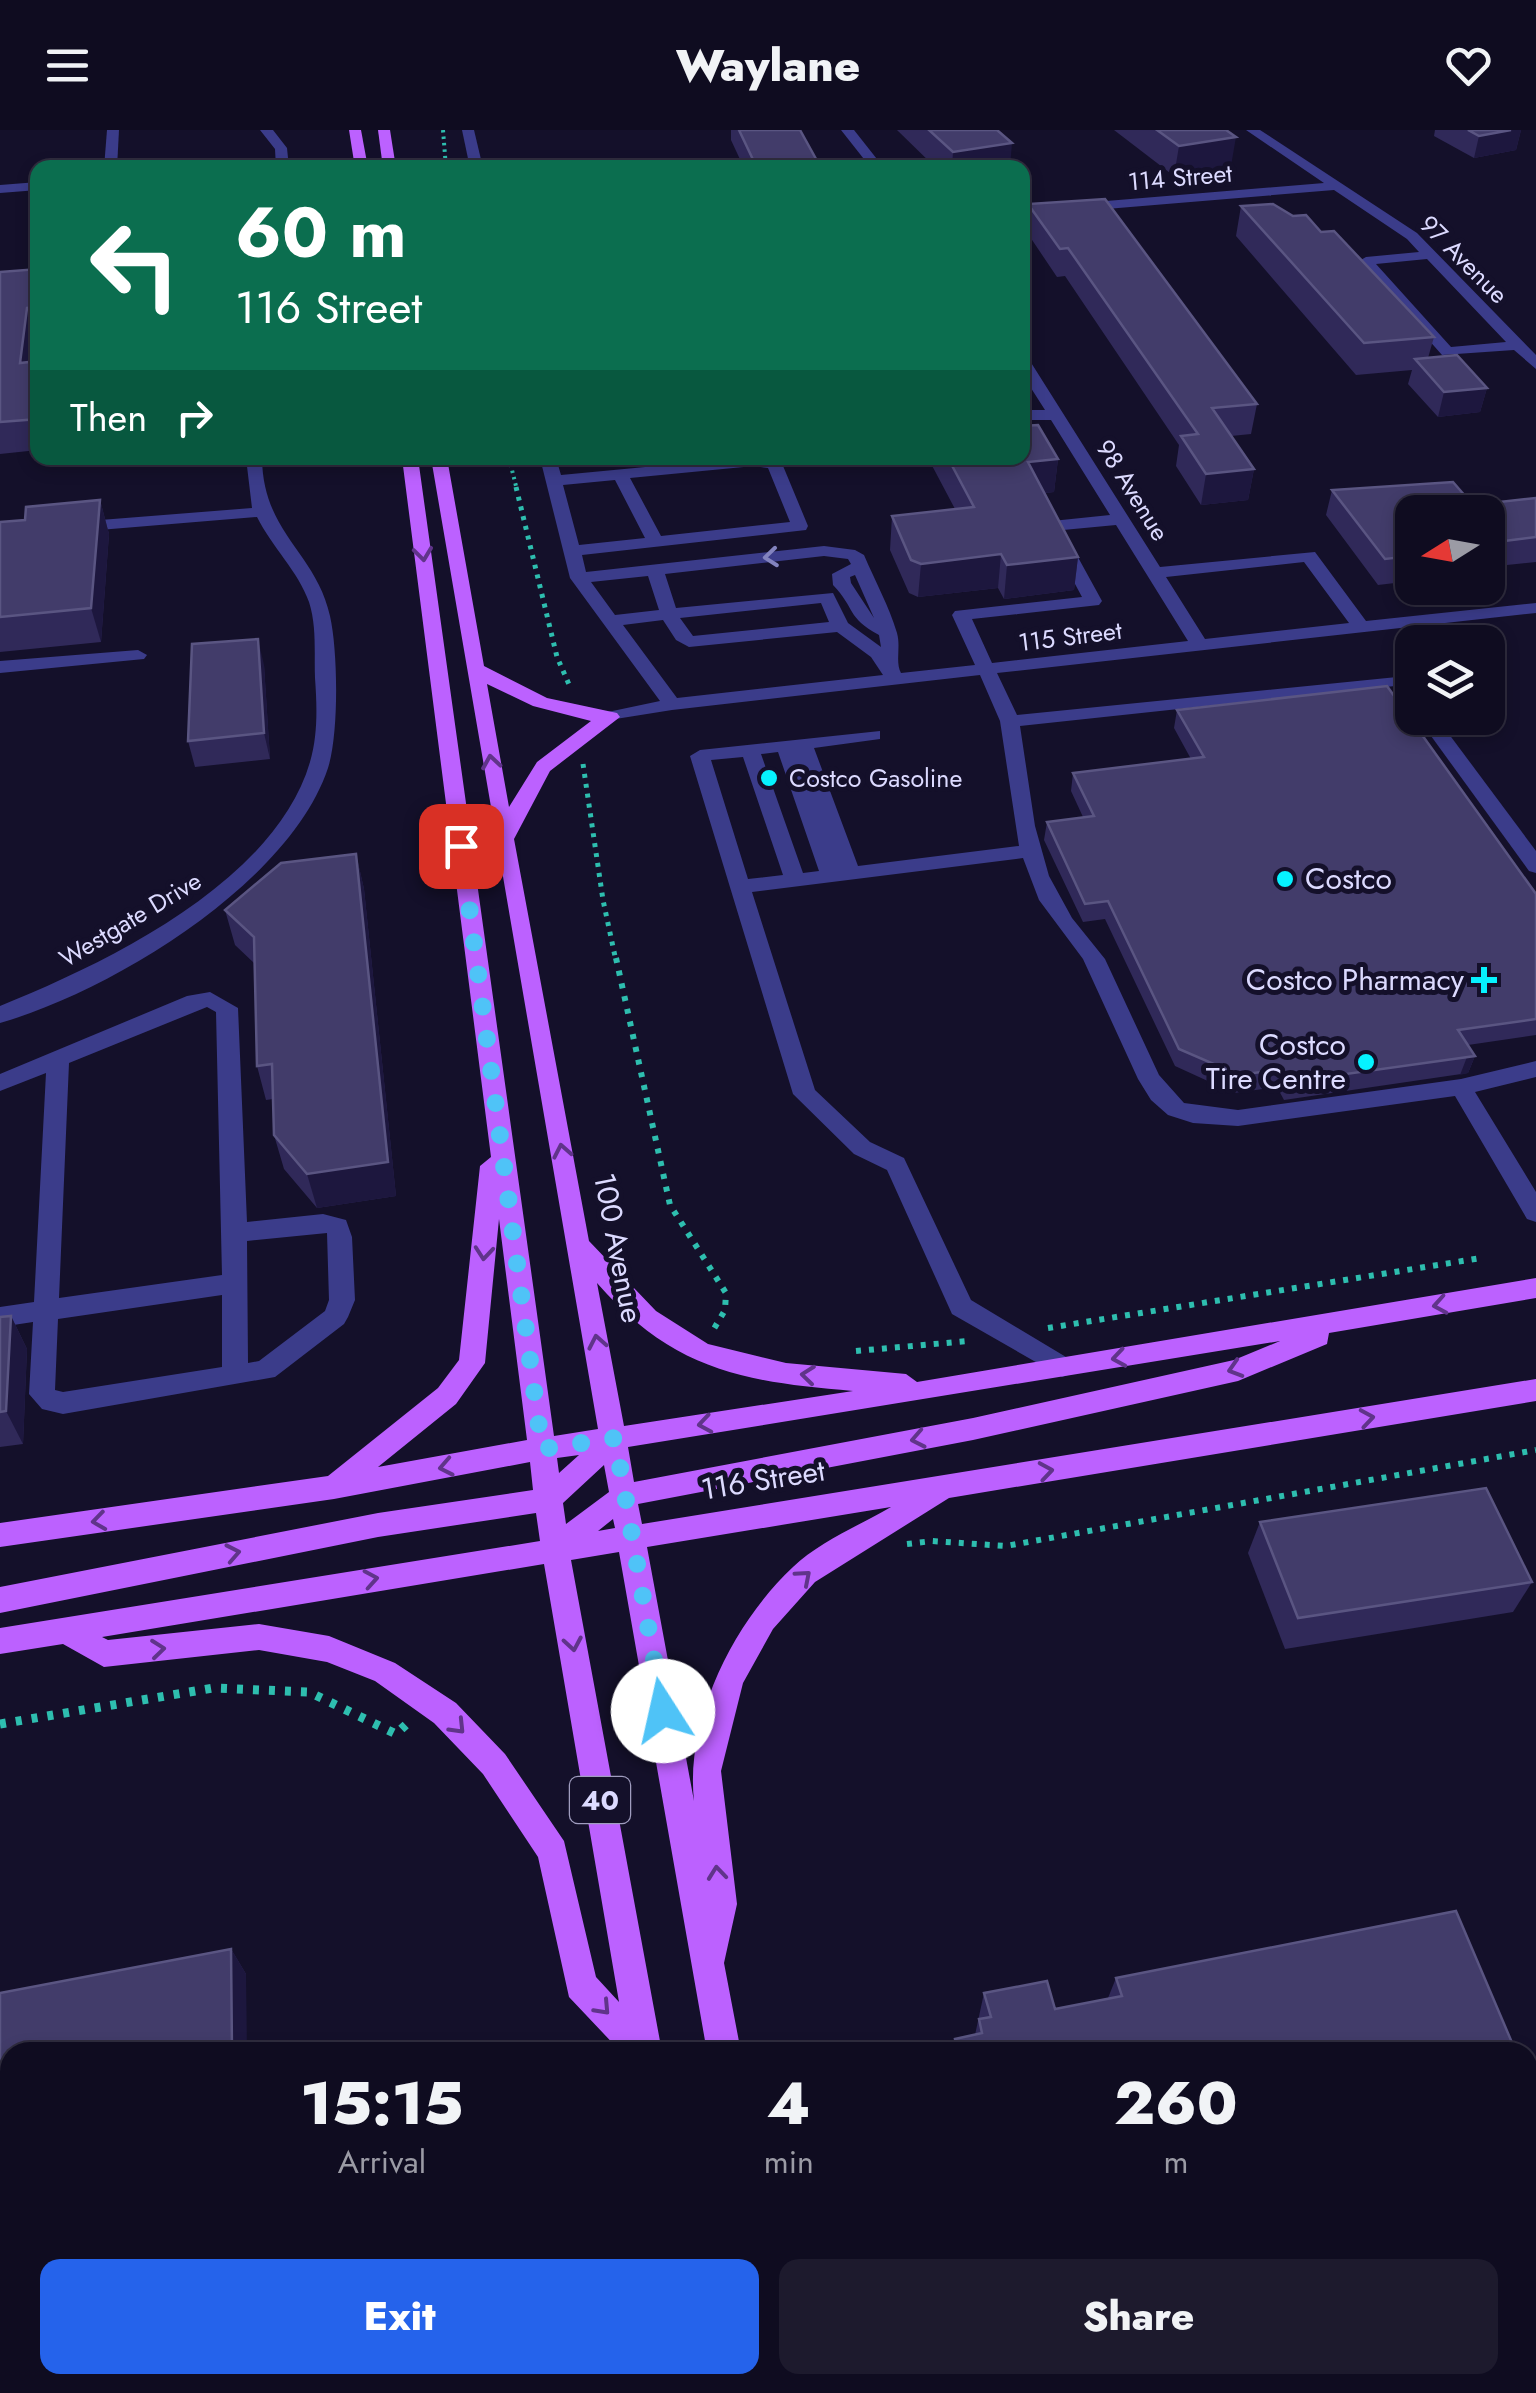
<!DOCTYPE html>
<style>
:root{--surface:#0f0c20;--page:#1d1a2d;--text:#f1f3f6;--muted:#9b9ba5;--line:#2f2c3e;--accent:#2563eb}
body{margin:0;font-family:Jost,sans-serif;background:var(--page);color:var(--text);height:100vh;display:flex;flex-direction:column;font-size:38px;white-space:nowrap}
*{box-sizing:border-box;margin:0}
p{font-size:32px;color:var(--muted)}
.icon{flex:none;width:55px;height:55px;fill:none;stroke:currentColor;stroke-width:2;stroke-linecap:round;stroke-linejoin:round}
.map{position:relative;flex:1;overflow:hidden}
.details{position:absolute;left:0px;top:1912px;width:1538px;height:352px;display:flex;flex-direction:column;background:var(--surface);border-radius:30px 30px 0 0;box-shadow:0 5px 15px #0003,0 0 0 2px var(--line)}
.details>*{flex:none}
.hud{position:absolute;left:30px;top:30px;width:1000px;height:305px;border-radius:20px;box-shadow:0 5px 15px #0003,0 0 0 2px var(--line);background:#0b6e4f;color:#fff;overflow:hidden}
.needle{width:65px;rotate:259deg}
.tools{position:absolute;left:1395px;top:365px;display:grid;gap:20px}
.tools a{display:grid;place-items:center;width:110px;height:110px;border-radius:20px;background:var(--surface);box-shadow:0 5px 15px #0003,0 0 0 2px var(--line);font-size:50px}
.pin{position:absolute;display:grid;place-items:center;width:85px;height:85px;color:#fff;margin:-42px;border-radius:20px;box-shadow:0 5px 15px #0006}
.me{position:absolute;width:110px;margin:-55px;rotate:350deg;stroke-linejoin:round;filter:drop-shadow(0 0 8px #0008)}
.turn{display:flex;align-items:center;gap:35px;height:210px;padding:0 40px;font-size:45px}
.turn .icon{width:130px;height:130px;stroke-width:2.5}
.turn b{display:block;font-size:70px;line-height:85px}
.then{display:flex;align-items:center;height:95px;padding:0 40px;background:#0003;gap:20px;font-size:38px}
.eta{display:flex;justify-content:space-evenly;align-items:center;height:170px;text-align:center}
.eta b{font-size:60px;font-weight:800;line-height:70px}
.cta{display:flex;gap:20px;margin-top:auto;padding:20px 40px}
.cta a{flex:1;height:115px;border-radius:20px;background:var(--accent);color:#fff;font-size:40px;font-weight:800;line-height:115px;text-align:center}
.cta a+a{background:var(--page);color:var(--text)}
header{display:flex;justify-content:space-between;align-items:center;height:130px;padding:0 40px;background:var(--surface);font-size:45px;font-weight:800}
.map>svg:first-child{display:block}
</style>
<header><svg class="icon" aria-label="menu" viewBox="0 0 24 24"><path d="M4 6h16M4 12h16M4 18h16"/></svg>Waylane<svg class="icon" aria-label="heart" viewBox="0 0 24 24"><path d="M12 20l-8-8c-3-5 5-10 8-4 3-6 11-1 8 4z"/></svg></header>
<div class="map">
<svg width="1536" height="2263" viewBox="0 0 1536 2263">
<rect width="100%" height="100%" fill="#14102a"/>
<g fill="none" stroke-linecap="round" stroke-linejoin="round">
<g stroke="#2ebeaf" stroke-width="4" stroke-dasharray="2.5 4" stroke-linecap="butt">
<polyline points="443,0 446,38"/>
<polyline points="509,328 517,360"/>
</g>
<g stroke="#2ebeaf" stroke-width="5" stroke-dasharray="4 6" stroke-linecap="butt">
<polyline points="516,357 557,527 571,559"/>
<polyline points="583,634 603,770 616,831"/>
</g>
<g stroke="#2ebeaf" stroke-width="6" stroke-dasharray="5 8" stroke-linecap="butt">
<polyline points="616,828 670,1075 726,1163 725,1180 712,1202"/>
<polyline points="1048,1198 1481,1128"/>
<polyline points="856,1221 968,1211"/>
<polyline points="907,1414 932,1411 1006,1416 1536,1320"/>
</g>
<polyline stroke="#2ebeaf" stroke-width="9" stroke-dasharray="6 10" stroke-linecap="butt" points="0,1594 213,1558 309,1562 396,1604 411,1590"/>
<g fill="#3b3c8a" fill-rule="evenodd">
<polygon points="107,0 119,0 117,38 104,38"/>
<polygon points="260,0 273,0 287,18 289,38 276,38 275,19"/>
<polygon points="462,0 474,0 483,38 470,38"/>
<polygon points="841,0 854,0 884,38 871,38"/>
<path d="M1246,0H1260L1417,103L1536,225V239L1514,220L1442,225L1359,131L1366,127L1419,122L1407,109L1334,60L1022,86V78L1324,53ZM1427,129L1506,212L1451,217L1376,134Z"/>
<polygon points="614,29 621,38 551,38 557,34"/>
<polygon points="38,52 38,60 0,63 0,55"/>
<path d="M1022,227L1030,231L1160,437L1315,422L1366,491L1536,473V483L997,543L1017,585L1407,546L1412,554V573L1405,571L1395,556L1020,596L1035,696L1049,746L1072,788L1105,829L1159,945L1184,973L1238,980L1461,949L1536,931V947L1475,962L1536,1062V1092L1527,1089L1455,966L1238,996L1193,993L1168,985L1151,970L1138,949L1083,829L1039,770L1023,728L752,762L815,960L870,1012L904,1028L971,1170L1071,1230L1075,1237L1071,1244L1062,1247L952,1184L887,1040L854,1024L793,964L690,626L700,620L880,601V609L814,618L858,736L1019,716L1000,591L980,545L672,580L603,591V583L660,571L570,448L540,328H556L561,345L740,328L781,331L808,396L806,400L582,425L586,442L824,416L855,420L864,425C875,451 889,476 897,503C901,517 895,532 901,543L975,535L952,485L955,481L1082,467L1044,396L1052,391L1110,385L1051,290H1022V280H1045L1022,244ZM754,336L768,338L790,392L661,406L630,348ZM615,350L645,408L579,415L563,355ZM1116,395L1188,511L992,533L972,489L1099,475L1102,471L1063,400ZM824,426L848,429L851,434L832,444L833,455C856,479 846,487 879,505L881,517L848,493L833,463L676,478L665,444ZM1304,432L1349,493L1205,509L1166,447ZM855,445L874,488L851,453L850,447ZM648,446L659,480L615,485L591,452ZM821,473L829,492L693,506L680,488ZM663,490L676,510L689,517L837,502L871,527L883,545L677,568L623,495ZM778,622L819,741L803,743L761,624ZM743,627L783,745L748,749L711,630Z"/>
<path d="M246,328H262C263,404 316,422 330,486C338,521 339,604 328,638C290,753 112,861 0,893V876C107,833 275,752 310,632C318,605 317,576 315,548C314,523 317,497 309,472C298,441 272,417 257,387L75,402L67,397L75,392L252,378Z"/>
<polygon points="138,520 147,525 144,529 0,543 0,531"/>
<polygon points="1418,588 1437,588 1536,721 1536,743 1529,741"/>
<path d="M210,862L238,878L247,1092L323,1084L346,1090L352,1107L355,1170L348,1187L344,1194L275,1247L63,1284L42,1279L29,1264L33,1192L0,1197V1177L34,1172L46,943L0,961V944L187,866ZM207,877L216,882L222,1145L59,1168L69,933ZM327,1103L329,1170L325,1181L259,1231L248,1233L247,1111ZM222,1165V1237L63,1262L55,1260L58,1189Z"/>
<polygon points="1536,2023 1536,2059 1528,2061 1528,2026"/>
<polygon points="10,2086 10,2122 0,2124 0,2088"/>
<polygon points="10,2228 10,2255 25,2255 16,2263 0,2263 0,2231"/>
<rect x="309" y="2255" width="38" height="8"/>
</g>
<g fill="#bc61ff" fill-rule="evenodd">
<polygon points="349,0 361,0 368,38 355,38"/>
<polygon points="378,0 390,0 396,38 383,38"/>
<path d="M402,328H418L554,1306L598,1299L431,328H447L484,536L547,568L617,583L620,587L550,641L514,709L589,1111L656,1181L708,1214L786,1233L906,1244L917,1252L1536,1148V1168L1329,1203L1327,1214L1238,1251L973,1310L638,1374L642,1394L1536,1249V1271L949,1368L815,1452L773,1499L743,1553L721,1641L737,1774L724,1833L741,1922H707L619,1422L571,1430L662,1922H621L569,1867L538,1727L483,1644L434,1593L375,1551L327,1532L259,1520L104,1537L63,1514L0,1524V1498L540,1411L536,1383L378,1407L0,1483V1457L378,1383L533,1360L530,1332L334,1369L0,1417V1393L328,1346L438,1258L459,1230L480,1036L491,1027ZM487,554L533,576L591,591L537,632L509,677ZM499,1089L527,1310L378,1337L456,1274L485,1233ZM597,1153C673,1240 743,1252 853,1261L624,1296ZM1280,1211L1234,1230L973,1288L634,1352L628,1317ZM579,1325L559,1343L557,1328ZM604,1335L609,1362L566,1394L563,1373ZM891,1377C860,1395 819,1412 793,1437C734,1492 685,1589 694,1671L647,1417ZM613,1389L615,1398L598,1401ZM544,1434L619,1872L596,1847L564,1711L505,1624L456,1573L395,1533L329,1506L259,1494L108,1510L102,1507Z"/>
<polygon points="679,2255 717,2255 718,2263 680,2263"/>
<polygon points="770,2255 808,2255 810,2263 772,2263"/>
</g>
</g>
<g fill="#302959">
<polygon points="731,0 800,0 821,38 744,38 731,10"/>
<polygon points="897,0 997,0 1010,38 936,38"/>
<polygon points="1114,0 1226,0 1231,36 1174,46"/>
<polygon points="1435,0 1521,0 1516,20 1474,28 1434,6"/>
<polygon points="1028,74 1257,274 1251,304 1231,306 1254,339 1248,370 1201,375 1176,336 1179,315 1065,146 1057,147 1026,101"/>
<polygon points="1241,76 1321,102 1434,207 1428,228 1487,258 1480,282 1438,287 1408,254 1412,240 1356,245 1236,106"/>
<polygon points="38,139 38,207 36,207 33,232 38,231 38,320 0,324 0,142"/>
<polygon points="928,328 1058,329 1054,362 1045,363 1078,427 1074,460 1004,469 998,458 918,467 909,463 890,420 892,386 955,379"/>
<polygon points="1332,360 1473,375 1536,368 1536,432 1488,437 1488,382 1412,382 1412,451 1378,455 1326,385"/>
<polygon points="100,370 109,404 101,512 0,522 0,392 25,390"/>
<polygon points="264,535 270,629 195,637 188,611"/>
<polygon points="1177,580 1536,764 1536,905 1468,915 1475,926 1468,943 1284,970 1277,957 1234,963 1175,936 1105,789 1083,792 1044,710 1047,692 1083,687 1071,661 1073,643 1191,629 1174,598"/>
<polygon points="356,724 364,759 396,1066 317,1078 284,1039 274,1005 273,969 266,970 257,936 254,833 235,815 225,780"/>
<polygon points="11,1186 27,1219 23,1314 0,1317 0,1187"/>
<polygon points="1260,1392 1532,1452 1513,1482 1285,1519 1248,1423"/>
<polygon points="231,1819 246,1844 10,1922 10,2007 0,2009 0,1863"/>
<polygon points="1116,1848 1516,1922 952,1922 955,1909 975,1905 984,1863 1055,1879 1108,1868"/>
<polygon points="1528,1950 1536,1970 1536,1993 1528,2001"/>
</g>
<g fill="#1d173e">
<polygon points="1511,0 1521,0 1516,20 1474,28 1479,6"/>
<polygon points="1236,7 1231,36 1174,46 1179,16"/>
<polygon points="1012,13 1010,38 952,38 953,22"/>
<polygon points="27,178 36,207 29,263 20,233"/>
<polygon points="1487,258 1480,282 1438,287 1444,262"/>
<polygon points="1058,329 1054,362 1025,365 1028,332"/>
<polygon points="1254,339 1248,370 1201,375 1206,344"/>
<polygon points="100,370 109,404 101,512 91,478"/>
<polygon points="1001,424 998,458 918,467 921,434"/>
<polygon points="1078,427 1074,460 1004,469 1007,435"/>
<polygon points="258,509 264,535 270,629 264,603"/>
<polygon points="356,724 364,759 396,1066 317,1078 307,1044"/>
<polygon points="1475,926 1468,943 1460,945 1467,927"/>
<polygon points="11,1186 27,1219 23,1314 6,1281"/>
<polygon points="231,1819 246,1844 247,1922 232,1922"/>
</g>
<g fill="#423c6a" stroke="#5a5582" stroke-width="2.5">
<polygon points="739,0 800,0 821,38 757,38"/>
<polygon points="929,0 997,0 1012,13 953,22"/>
<polygon points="1157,0 1226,0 1236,7 1179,16"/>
<polygon points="1468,0 1511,0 1479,6"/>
<polygon points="1105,69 1257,274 1212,278 1254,339 1206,344 1181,306 1198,304 1068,118 1060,119 1028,74"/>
<polygon points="1273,74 1293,86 1306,85 1321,102 1334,101 1434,207 1364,213 1241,76"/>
<polygon points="38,139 38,177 27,178 20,233 38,231 38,289 0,292 0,142"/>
<polygon points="1457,225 1487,258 1444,262 1415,229"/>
<polygon points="1038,295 1058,329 1028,332 1078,427 1007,435 1001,424 921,434 911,430 892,386 974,377 948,328 1022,328 1022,296"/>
<polygon points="1453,352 1473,375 1536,368 1536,407 1488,413 1488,382 1412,382 1412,426 1385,429 1332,360"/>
<polygon points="100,370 91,478 0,487 0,392 25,390 26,377"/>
<polygon points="258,509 264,603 188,611 192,514"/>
<polygon points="1387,556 1536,764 1536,889 1458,900 1475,926 1289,952 1283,939 1239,945 1179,919 1108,771 1085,774 1047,692 1094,686 1073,643 1204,627 1177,580"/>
<polygon points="356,724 388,1032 307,1044 274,1005 272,934 257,936 254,807 225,780 281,733"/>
<polygon points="11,1186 6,1281 0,1282 0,1187"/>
<polygon points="1486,1358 1532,1452 1298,1488 1260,1392"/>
<polygon points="1456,1781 1516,1922 958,1922 955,1909 982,1903 979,1889 991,1887 984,1863 1047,1851 1055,1879 1122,1866 1116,1848"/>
<polygon points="231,1819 232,1922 10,1922 10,1981 0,1983 0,1863"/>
<polygon points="1528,1950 1536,1970 1536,1988 1528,1989"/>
</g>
<defs><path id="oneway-chevron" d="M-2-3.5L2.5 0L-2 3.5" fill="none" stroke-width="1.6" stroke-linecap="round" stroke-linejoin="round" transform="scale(2.5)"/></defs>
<g stroke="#60348a">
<use href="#oneway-chevron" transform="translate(423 424) rotate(83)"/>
<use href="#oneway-chevron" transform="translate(491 632) rotate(-99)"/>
<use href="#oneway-chevron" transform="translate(562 1021) rotate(-101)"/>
<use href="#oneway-chevron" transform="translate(484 1123) rotate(95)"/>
<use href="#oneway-chevron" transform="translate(1440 1175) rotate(170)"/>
<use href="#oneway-chevron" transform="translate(597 1212) rotate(-101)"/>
<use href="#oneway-chevron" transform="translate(1119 1228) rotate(171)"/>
<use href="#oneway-chevron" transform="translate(1235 1239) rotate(163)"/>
<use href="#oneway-chevron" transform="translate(808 1245) rotate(-174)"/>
<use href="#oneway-chevron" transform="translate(1367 1288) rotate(-9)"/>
<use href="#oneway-chevron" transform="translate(705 1294) rotate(171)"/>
<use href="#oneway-chevron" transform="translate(918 1309) rotate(169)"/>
<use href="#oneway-chevron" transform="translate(446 1337) rotate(169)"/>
<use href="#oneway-chevron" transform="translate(1046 1341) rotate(-9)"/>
<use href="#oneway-chevron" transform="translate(99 1391) rotate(172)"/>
<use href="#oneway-chevron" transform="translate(233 1423) rotate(-11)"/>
<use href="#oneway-chevron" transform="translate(804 1447) rotate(-41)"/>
<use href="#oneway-chevron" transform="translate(371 1449) rotate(-10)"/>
<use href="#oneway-chevron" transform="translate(573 1514) rotate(80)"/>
<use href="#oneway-chevron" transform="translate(158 1519) rotate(-6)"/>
<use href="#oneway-chevron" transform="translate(458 1597) rotate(46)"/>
<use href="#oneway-chevron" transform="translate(717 1743) rotate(-96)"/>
<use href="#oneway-chevron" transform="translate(603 1878) rotate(47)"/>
</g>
<use stroke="#8383bf" href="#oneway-chevron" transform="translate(771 427) rotate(174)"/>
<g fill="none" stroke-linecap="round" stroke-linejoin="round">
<polyline stroke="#4fc3f7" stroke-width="18" stroke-dasharray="0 32.4" points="461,716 542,1319 615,1308 663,1581"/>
</g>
<g fill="#06f2ff" stroke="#14102a" stroke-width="4">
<circle cx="769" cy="648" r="10"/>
<circle cx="1285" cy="749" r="10"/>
<path d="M1479 835h10v10h10v10h-10v10h-10v-10h-10v-10h10z"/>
<circle cx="1366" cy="932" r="10"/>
</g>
<g text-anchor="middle" stroke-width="10" stroke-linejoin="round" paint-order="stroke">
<g font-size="25" fill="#dcdaff" stroke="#14102a">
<text transform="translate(1180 47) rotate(-5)" y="9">114 Street</text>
<text transform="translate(1464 129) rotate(45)" y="9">97 Avenue</text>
<text transform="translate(1133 360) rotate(58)" y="9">98 Avenue</text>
<text transform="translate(1070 506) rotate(-7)" y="9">115 Street</text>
<text transform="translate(130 789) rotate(-31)" y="9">Westgate Drive</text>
</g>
<g font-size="25" fill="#dcdaff" stroke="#14102a" text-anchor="start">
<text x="789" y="657">Costco Gasoline</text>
</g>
<rect fill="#14102a" stroke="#a09dbf" stroke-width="2.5" x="570" y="1647" width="60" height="46" rx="8"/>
<g font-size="28" font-weight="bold" fill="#dcdaff">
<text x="600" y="1680">40</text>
</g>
<g font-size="30" fill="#dcdaff" stroke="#14102a" text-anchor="end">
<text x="1305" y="759" text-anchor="start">Costco</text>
<text x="1464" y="860">Costco Pharmacy</text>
<text x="1346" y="925">Costco<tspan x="1346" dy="34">Tire Centre</tspan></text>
</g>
<g font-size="30" fill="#dcdaff" stroke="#14102a">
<text transform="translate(618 1118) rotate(79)" y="10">100 Avenue</text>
<text transform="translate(763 1350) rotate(-9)" y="10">116 Street</text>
</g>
</g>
</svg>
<div class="tools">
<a><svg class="needle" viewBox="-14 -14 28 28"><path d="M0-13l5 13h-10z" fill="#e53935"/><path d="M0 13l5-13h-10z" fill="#9b9ba5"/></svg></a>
<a><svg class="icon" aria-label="layers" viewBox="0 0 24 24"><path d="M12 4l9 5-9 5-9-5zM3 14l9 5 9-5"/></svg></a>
</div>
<div class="pin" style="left:461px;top:716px;background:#d93025"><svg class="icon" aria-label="arrive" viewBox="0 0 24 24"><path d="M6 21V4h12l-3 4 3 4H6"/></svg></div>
<svg class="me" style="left:663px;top:1581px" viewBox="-20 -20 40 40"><circle r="19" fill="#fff"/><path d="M0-13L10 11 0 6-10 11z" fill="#4fc3f7"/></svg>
<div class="hud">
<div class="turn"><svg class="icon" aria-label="left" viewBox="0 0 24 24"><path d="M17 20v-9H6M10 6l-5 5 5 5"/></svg><div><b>60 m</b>116 Street</div></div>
<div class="then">Then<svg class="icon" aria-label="right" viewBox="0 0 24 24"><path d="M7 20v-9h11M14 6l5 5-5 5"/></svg></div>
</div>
<section class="details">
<div class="eta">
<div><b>15:15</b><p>Arrival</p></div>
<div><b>4</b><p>min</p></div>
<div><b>260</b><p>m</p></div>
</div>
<div class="cta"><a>Exit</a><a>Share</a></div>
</section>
</div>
